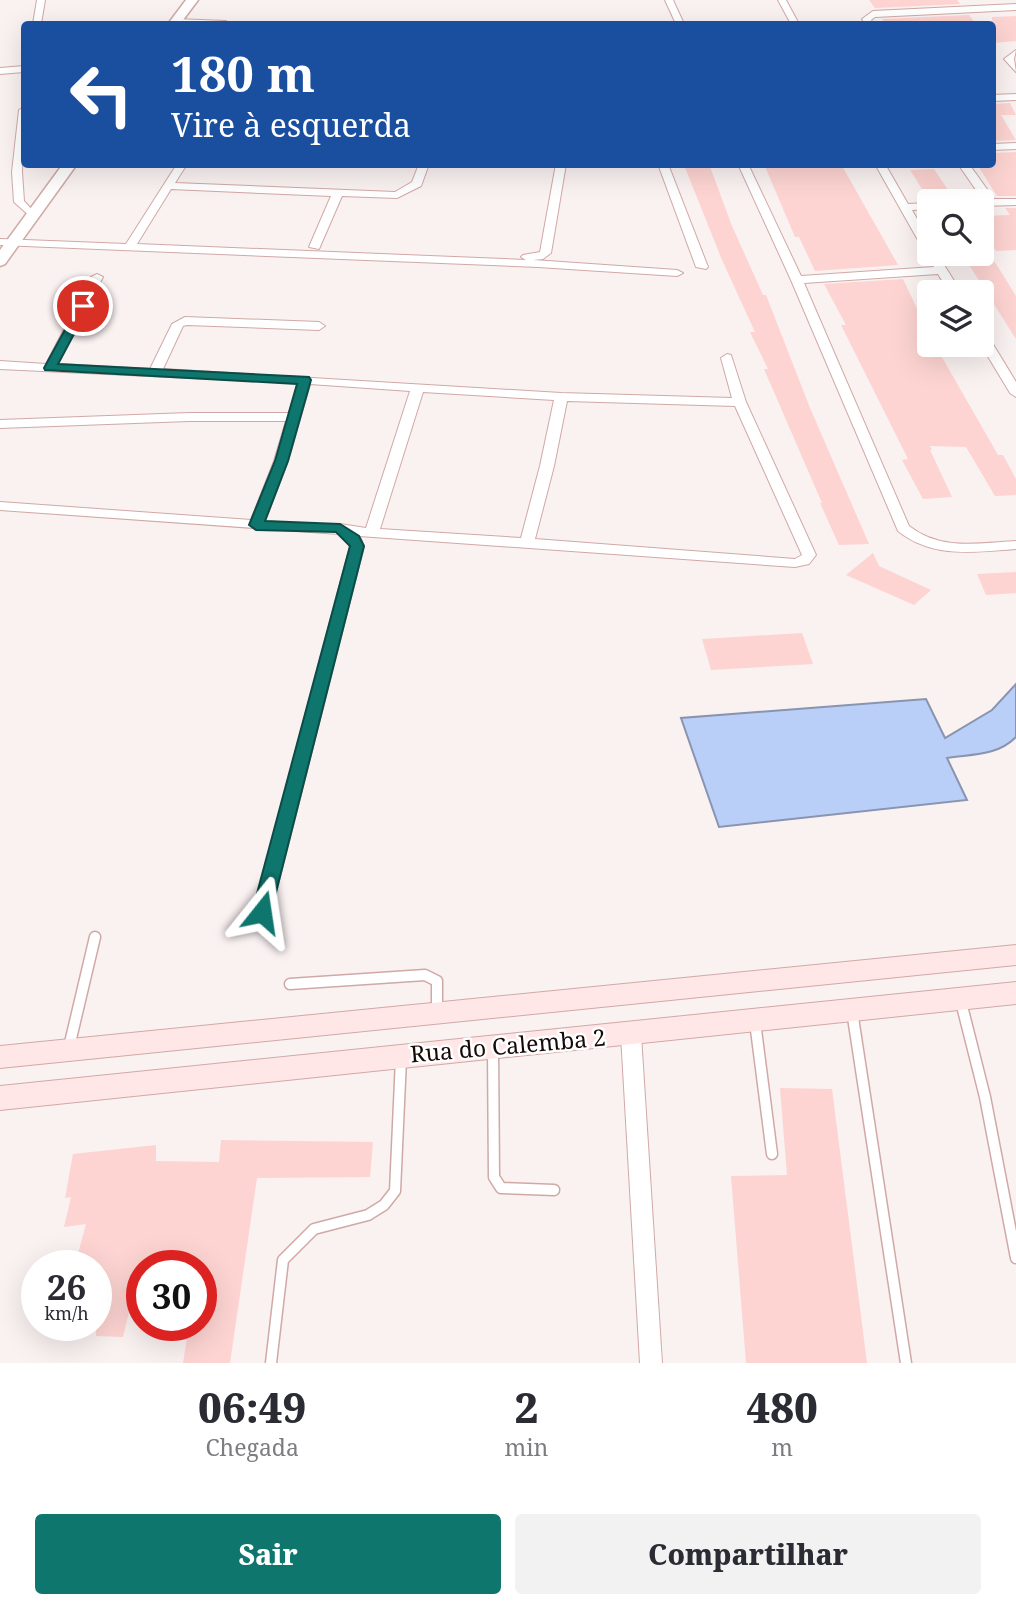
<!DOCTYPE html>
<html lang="pt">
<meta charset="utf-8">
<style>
:root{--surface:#fff;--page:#f2f2f3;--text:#2b2b33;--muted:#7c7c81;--accent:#0f766e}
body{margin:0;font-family:"Noto Serif",serif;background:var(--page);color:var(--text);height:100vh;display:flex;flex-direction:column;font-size:26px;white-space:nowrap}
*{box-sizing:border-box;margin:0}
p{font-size:23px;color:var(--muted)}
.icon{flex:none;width:38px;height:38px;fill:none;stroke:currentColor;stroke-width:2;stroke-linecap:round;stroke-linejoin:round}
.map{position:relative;height:1363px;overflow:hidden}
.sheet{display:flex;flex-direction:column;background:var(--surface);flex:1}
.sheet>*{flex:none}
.hud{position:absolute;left:21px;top:21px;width:975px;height:147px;border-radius:7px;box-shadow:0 7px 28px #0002;background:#1a4fa0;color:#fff;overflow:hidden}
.buttons{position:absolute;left:917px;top:189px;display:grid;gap:14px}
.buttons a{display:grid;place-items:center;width:77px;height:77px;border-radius:7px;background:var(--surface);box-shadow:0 7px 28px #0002;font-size:35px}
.speed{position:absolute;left:21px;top:1250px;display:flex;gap:14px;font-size:35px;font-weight:700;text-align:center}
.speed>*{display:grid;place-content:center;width:91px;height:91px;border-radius:50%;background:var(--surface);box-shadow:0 7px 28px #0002;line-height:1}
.speed small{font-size:18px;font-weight:400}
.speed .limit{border:10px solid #d22;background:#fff;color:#111}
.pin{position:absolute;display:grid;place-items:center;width:60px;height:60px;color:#fff;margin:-30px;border:4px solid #fff;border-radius:50%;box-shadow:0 2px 7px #0007}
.me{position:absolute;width:77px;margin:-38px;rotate:15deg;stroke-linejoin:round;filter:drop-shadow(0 0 5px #0008)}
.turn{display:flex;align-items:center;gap:24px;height:147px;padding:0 35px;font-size:32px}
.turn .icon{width:91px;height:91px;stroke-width:2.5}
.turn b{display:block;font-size:49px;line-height:60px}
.eta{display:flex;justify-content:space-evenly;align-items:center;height:119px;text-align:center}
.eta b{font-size:42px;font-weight:800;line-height:49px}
.action{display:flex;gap:14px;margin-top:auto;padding:14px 35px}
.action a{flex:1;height:80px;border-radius:7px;background:var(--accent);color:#fff;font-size:28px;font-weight:800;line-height:80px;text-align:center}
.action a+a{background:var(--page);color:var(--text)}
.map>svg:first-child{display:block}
</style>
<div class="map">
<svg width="1016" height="1363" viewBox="0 0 1016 1363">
<rect width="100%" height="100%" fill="#faf1f1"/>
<path fill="#b9cff8" stroke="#8894b0" stroke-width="2" d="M1016,684V737C997,756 973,754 947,758L967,800L719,827L681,718L926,699L945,738L992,710Z"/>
<g fill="#fdd4d1">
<polygon points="869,0 957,0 960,4 875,8"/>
<polygon points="969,15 976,24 886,24 882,19"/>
<polygon points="1016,16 1016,41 992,43 992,17"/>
<polygon points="1010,103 1016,115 1001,115 1016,140 992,141 992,104"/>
<polygon points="1016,152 1016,196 997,196 977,164 992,164 992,153"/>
<polygon points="709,164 732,226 763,295 766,295 810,408 869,544 839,545 820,503 822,503 764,369 768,369 750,332 755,332 722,260 684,165"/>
<polygon points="764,164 841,164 898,265 815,271 799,237 795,237"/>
<polygon points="934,169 952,196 927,197 910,170"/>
<polygon points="1005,208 1016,208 1016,250 996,251 982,230 982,216 1010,215"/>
<polygon points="993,259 1016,296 1016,339 966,260"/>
<polygon points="903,279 929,334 929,345 935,345 998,455 1003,455 1016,479 1016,495 995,496 966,447 930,446 932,450 930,450 952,497 923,499 902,460 908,459 841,325 846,325 824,284"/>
<polygon points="873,553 879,566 931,590 914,605 846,575"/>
<polygon points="1016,572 1016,593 986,595 977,574"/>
<polygon points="802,633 813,664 711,670 702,639"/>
<polygon points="780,1088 832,1089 867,1363 746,1363 731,1176 787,1175"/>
<polygon points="221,1140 373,1142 370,1177 257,1178 230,1363 183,1363 189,1325 201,1325 201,1265 142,1265 142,1305 131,1304 123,1337 96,1336 96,1265 75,1265 86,1224 64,1227 71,1197 65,1198 73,1154 156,1145 156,1161 219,1162"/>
</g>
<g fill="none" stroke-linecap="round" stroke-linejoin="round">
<defs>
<g id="service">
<polyline points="290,984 425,975 437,981 437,1010"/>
<polyline points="961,1002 985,1097 1016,1258"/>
<polyline points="852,1011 906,1363"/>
<polyline points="755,1022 772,1154"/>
<polyline points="69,1047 95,937"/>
<polyline points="493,1049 494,1177 501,1188 554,1190"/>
<polyline points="271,1363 283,1260 314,1229 368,1215 384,1205 395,1191 401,1059"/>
</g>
<g id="minor">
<polygon points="37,0 45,0 41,24 33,24"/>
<polygon points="665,0 673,0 684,24 676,24"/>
<polygon points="778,0 786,0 799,24 791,24"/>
<polygon points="1016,4 1016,10 875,17 871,20 873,24 865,24 862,19 873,11"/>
<polygon points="175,19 226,21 230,24 172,24 171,22"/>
<polygon points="1016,50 1014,59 1016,72 1004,59"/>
<polygon points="24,66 24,72 0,74 0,68"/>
<polygon points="1016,94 1016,100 992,101 992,95"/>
<polygon points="24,107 22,172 24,201 37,215 32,218 14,202 12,172 19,110"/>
<polygon points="1016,143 1016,149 992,150 992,144"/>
<polygon points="177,164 187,164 175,183 395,192 412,182 419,164 429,164 421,186 397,198 342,196 319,249 309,247 331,196 171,189 137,244 526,260 521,257 523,255 540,252 556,164 566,164 551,253 543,259 533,260 677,270 683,273 677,276 538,267 0,245 0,239 126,244"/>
<polygon points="658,164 668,164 708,267 706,269 696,267"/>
<path d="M738,164H748L801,276L934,267L931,262L933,260H941L961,292H949L938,274L804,283L909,526C941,551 978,543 1016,541V549C974,552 933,559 898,531L791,280Z"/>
<polygon points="875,164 885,164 908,204 929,203 929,209 912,210 929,240 929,252 923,249"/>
<polygon points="958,164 969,164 994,199 1016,199 1016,205 982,206 982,201 978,201 983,200"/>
<path d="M97,274L103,277L58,364L150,369L172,324L185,317L319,322L325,326L319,330L187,325L183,326L163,369L561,393L732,398L721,358L727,354L731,355L746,402L816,555L809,564L795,567L359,536L364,546L271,912L268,917L262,919L256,917L253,912L350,546L339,534L0,510V502L251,520L274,461L286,421H189L0,428V420L189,413H289L298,383L0,369V361L46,364L91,277ZM310,384L410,391L366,528L340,524L335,526L265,521L288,461ZM423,392L554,400L540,466L521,538L380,529ZM567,401L735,406L802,555L795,559L535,539L554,466Z"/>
<polygon points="982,332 988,336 1016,382 1016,397 1010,393 981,345"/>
<polygon points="631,1027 638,1030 641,1035 662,1363 640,1363 621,1035 624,1030"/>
</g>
<g id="tertiary">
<polygon points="186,0 198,0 180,24 168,24"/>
<polygon points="63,164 77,164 5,264 0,266 0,250"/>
</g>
<g id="secondary">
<polygon points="1016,945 1016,965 0,1068 0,1046"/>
<polygon points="1016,982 1016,1004 0,1110 0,1086"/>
</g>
</defs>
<use href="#service" stroke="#d0a9a6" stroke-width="13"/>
<use href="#minor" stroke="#d0a9a6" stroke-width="2"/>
<use href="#tertiary" stroke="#d0a9a6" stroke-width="3"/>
<use href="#secondary" stroke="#d0a9a6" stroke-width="2"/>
<use href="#service" stroke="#fff" stroke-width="10"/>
<use href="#minor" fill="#fff" fill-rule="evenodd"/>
<use href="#tertiary" fill="#fff" fill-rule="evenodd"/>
<use href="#secondary" fill="#fee7e6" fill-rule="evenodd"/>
</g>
<polygon fill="#0f766e" stroke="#0a4d48" stroke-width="2" points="83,303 89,306 58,364 309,377 311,380 288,461 265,521 340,524 359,536 364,546 271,912 268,917 255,917 252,912 350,546 336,532 256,530 249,525 275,461 297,384 45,370 44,368 78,306"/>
<g text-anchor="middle" stroke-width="5" stroke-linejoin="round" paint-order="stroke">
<g font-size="23" fill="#160908" stroke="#fff">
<text transform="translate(508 1046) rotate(-5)" y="8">Rua do Calemba 2</text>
</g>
</g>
</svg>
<div class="buttons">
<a><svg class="icon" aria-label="search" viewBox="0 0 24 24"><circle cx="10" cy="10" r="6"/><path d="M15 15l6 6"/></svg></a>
<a><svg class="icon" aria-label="layers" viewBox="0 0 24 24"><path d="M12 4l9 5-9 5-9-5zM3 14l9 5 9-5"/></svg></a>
</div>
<div class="speed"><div>26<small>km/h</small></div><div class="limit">30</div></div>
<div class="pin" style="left:83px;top:306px;background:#d93025"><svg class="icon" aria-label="arrive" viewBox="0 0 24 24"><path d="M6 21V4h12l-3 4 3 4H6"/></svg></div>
<svg class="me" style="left:262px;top:912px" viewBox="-20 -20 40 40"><path d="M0-17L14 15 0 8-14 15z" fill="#0f766e" stroke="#fff" stroke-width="4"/></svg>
<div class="hud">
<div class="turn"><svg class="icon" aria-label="left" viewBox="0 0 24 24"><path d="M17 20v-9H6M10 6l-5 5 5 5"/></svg><div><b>180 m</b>Vire à esquerda</div></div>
</div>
</div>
<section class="sheet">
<div class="eta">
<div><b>06:49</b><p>Chegada</p></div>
<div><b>2</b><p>min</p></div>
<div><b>480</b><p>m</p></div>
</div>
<div class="action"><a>Sair</a><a>Compartilhar</a></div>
</section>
